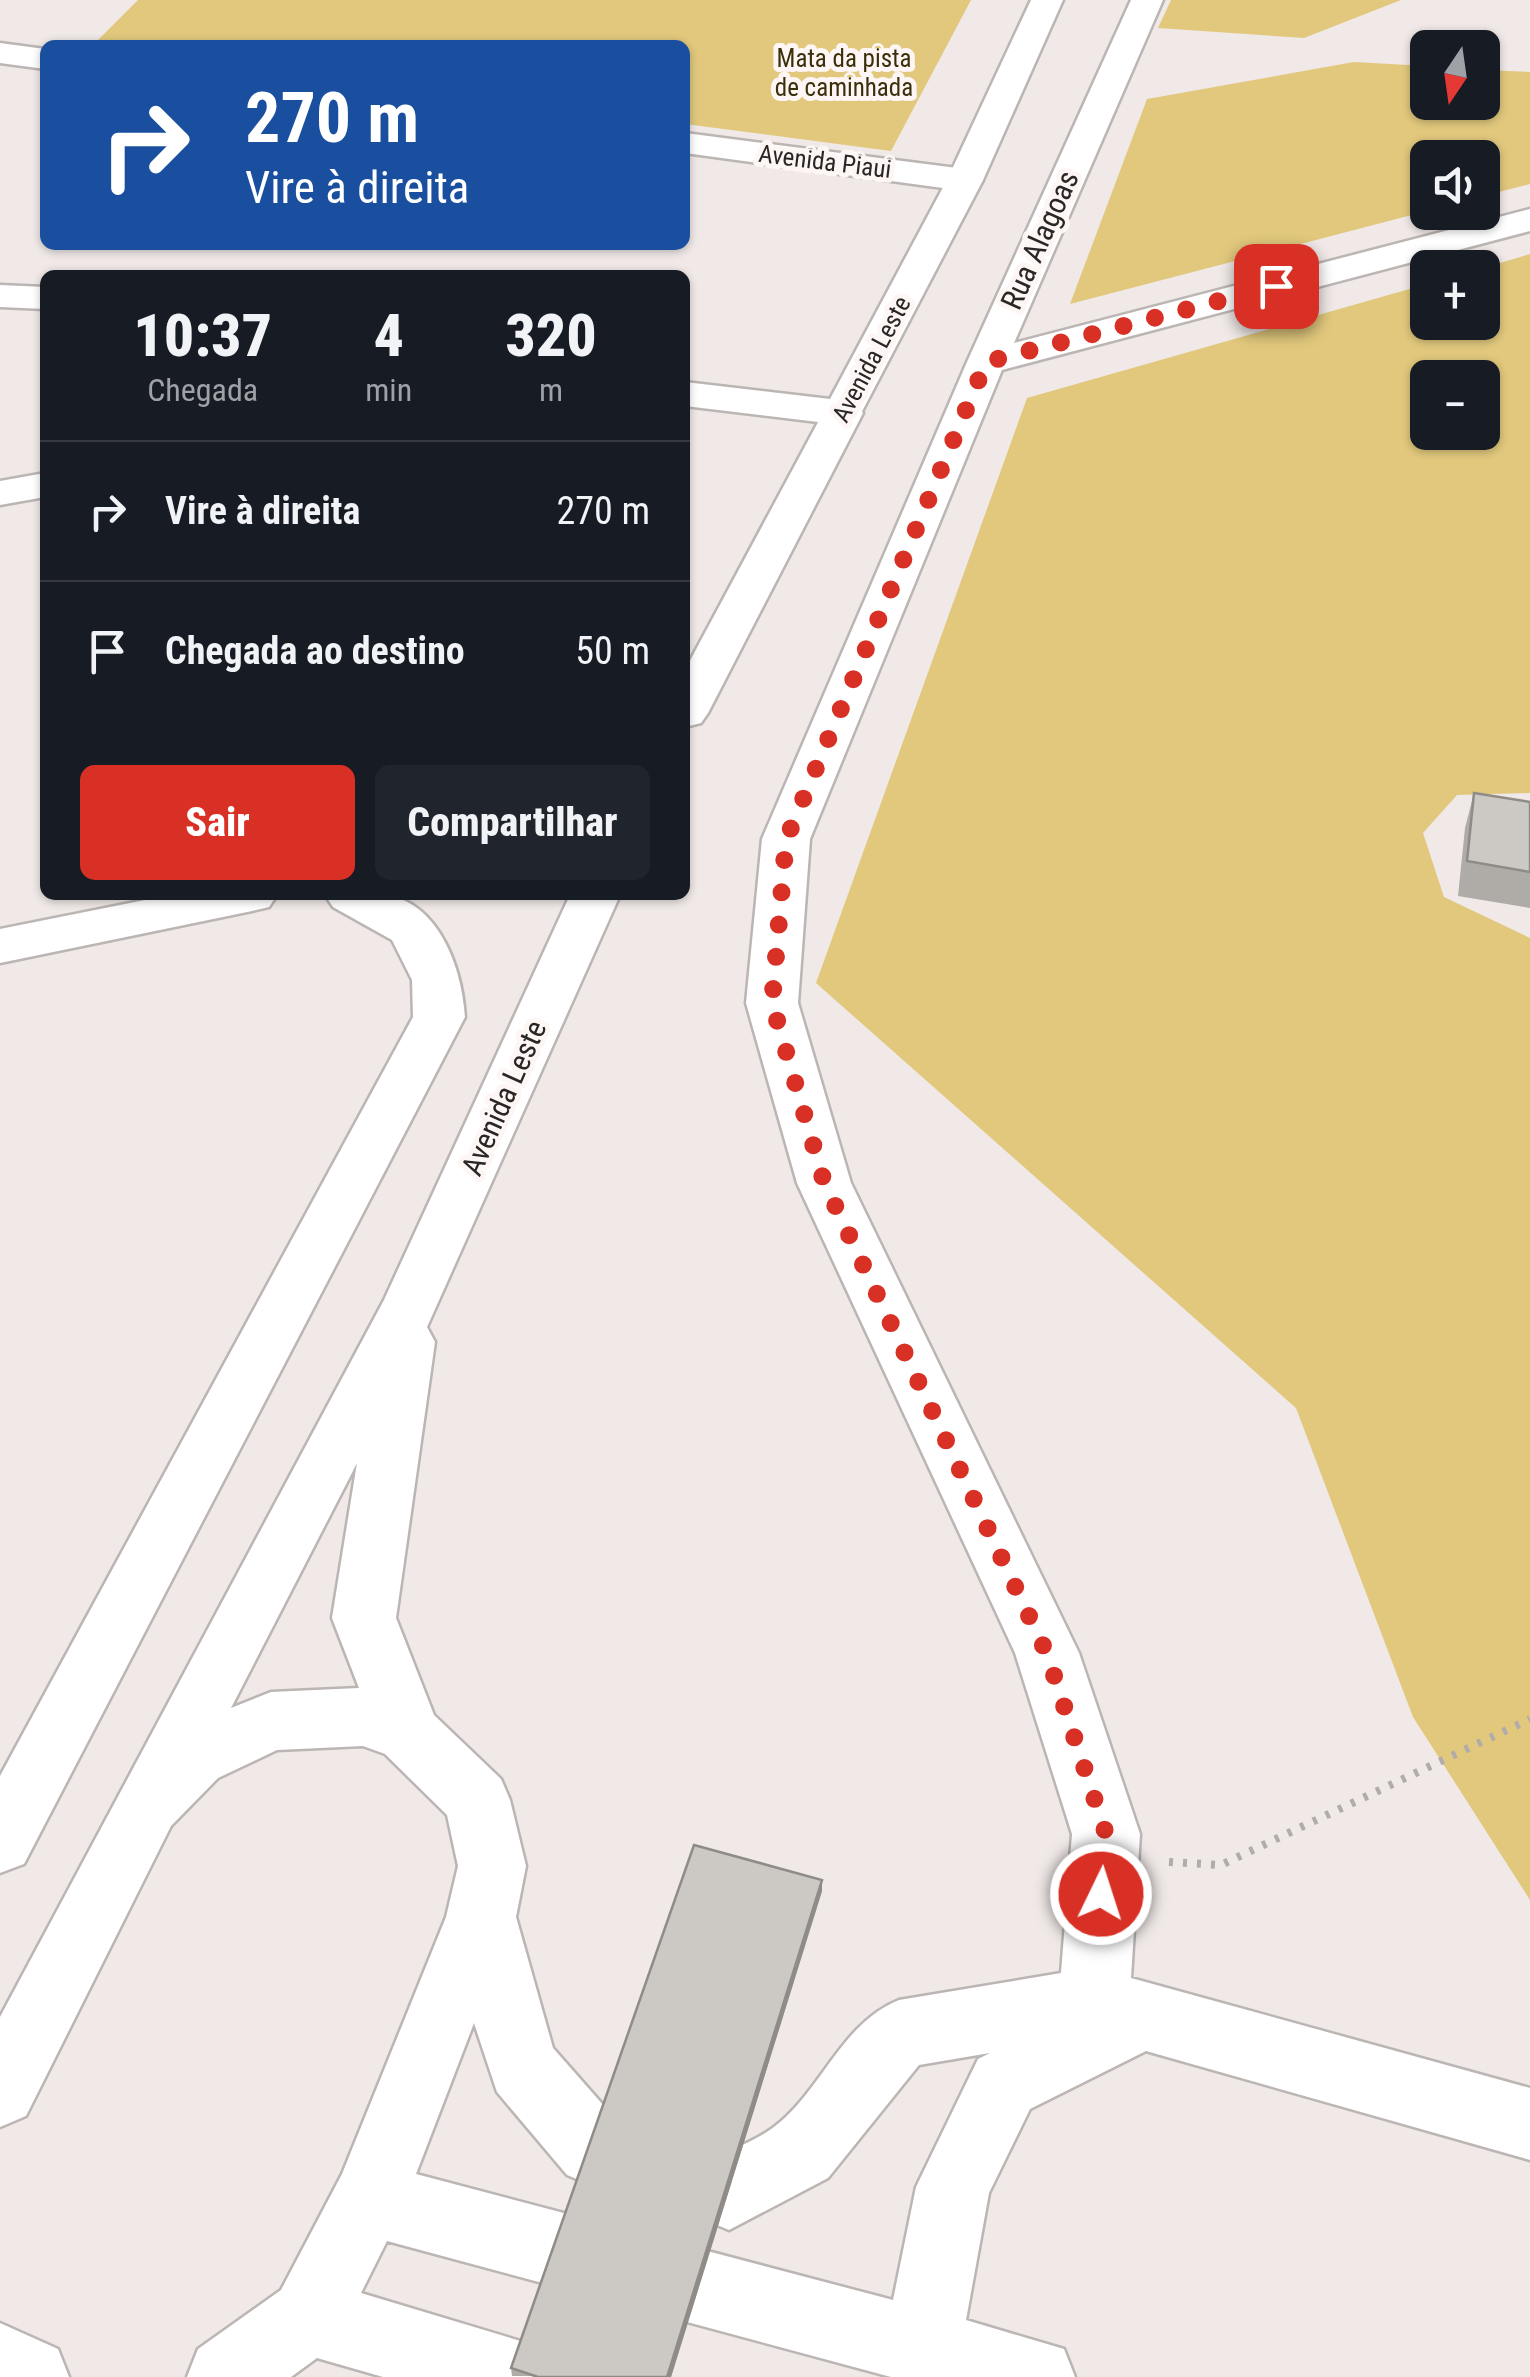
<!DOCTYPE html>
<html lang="pt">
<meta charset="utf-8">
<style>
:root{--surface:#171b24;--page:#20242c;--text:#f1f3f6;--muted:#9ea1a6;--line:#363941;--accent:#d93025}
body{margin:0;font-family:"Roboto Condensed",sans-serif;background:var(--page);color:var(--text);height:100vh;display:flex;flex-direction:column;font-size:38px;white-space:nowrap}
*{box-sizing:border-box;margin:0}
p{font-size:32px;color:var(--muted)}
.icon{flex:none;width:55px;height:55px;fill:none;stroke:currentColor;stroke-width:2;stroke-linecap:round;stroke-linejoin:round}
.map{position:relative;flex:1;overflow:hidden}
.side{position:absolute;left:40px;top:270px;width:650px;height:630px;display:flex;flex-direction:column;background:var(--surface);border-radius:15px;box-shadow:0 2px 8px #0004}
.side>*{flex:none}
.hud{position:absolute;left:40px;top:40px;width:650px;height:210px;border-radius:15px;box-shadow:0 2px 8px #0004;background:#1a4fa0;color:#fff;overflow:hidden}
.needle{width:65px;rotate:193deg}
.buttons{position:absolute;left:1410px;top:30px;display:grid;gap:20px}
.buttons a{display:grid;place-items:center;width:90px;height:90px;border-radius:15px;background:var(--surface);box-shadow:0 2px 8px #0004;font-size:50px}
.pin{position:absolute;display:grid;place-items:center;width:85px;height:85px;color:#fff;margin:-42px;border-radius:20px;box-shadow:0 5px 15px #0006}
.me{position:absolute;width:110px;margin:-55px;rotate:4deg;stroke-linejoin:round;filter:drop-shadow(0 0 8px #0008)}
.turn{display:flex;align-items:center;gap:35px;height:210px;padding:0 40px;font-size:45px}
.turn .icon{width:130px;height:130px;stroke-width:2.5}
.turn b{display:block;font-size:70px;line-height:85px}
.eta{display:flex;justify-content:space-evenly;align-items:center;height:170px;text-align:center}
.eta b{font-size:60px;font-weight:800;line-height:70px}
.action{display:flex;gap:20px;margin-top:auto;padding:20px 40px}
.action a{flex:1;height:115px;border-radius:15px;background:var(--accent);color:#fff;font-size:40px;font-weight:800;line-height:115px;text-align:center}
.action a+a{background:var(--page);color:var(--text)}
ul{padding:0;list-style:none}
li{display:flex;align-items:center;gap:30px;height:140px;padding:0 40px;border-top:2px solid var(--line)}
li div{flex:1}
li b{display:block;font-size:38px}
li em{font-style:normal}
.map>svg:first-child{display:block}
</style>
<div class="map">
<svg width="1530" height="2377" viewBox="0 0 1530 2377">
<rect width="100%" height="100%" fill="#f0e9e7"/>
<g fill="#e1c87d" fill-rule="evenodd">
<polygon points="138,0 971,0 891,151 685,124 685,45 93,45"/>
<polygon points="1171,0 1401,0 1304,38 1158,28"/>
<polygon points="1354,62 1427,66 1428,102 1482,102 1483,70 1530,72 1530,184 1483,196 1482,158 1428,158 1427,211 1070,304 1147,99"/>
<path d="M1530,254V793L1457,795L1423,833L1444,897L1530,938V1900L1413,1717L1296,1408L816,983L1027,398L1427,284L1428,322H1482L1483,268ZM1428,378H1482V432H1428Z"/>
</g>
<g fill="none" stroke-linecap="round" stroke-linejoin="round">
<defs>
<g id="street">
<path d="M1131,0H1163L1014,343L1530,209V231L1002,370L810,839L798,1003L851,1183L1079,1653L1140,1834L1131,1978L1530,2088V2160L1146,2051L1030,2109L989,2193L966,2320L1064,2349L1075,2377H891L387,2241L361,2293L547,2349L558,2377H383L317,2358L291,2377H187L198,2349L281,2290L342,2174L446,1917L458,1866L447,1815L385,1754L363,1746L277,1750L218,1778L171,1826L26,2116L0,2127V2017L384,1300L570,895H620L427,1327L435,1342L396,1618L434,1715L501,1779L510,1800L526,1866L516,1917L553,2048L619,2123L630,2149L619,2175L593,2186L567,2175L497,2092L474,2023L416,2174L893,2300L916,2187L978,2059L990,2053L919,2065L828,2178L729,2230L703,2219L692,2193C711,2146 738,2154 774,2127C821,2092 841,2023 899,2000L1061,1973L1072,1834L1015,1653L797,1183L746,1003L762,839L967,362ZM357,1463L332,1618L359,1688L271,1692L231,1708Z"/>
<polygon points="0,43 45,49 45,69 0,63"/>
<polygon points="685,133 965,169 978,172 983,180 978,188 965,191 685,153"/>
<polygon points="843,401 857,405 863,413 708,713 701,723 685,727 685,670 823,413 829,405"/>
<polygon points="45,473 45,497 0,505 0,481"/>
<polygon points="170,895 277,895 269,907 252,911 0,963 0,929"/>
<path d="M325,895C345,895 369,891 388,895C441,906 462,970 465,1017L24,1864L0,1873V1776L413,1017L412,980L392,940L333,907Z"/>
<polygon points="0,2323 58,2349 69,2377 0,2377"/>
</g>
<g id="secondary">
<polygon points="1031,0 1063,0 983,180 857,421 843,425 685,406 685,382 830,399 947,180"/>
<polygon points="0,285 45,287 45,309 0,307"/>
</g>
</defs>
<use href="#street" stroke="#bbb5b3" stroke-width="5"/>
<use href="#secondary" stroke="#bbb5b3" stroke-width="5"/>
<polyline stroke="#b1acaa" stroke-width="8" stroke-dasharray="4 10" stroke-linecap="butt" points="1169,1862 1221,1865 1530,1719"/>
<use href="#street" fill="#fff" fill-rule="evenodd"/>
<use href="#secondary" fill="#fff" fill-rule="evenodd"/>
</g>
<g fill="#afaca8">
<polygon points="1474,793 1530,802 1530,908 1458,896 1465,828"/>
<polygon points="822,1880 822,1891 671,2377 512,2376 511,2368"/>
</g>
<polygon fill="#8f8c88" points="822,1880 822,1891 671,2377 667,2377"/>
<g fill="#ccc8c3" stroke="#8f8c88" stroke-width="2.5">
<polygon points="1474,793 1530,802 1530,872 1467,861"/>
<polygon points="694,1845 822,1880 667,2377 538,2377 511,2368"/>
</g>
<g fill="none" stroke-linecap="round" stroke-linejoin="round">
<polyline stroke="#d93025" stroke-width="18" stroke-dasharray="0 32.4" points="1101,1894 1106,1834 1047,1654 824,1182 772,1003 786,840 986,362 1276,286"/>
</g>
<g text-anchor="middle" stroke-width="10" stroke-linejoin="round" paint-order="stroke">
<g font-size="25" fill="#3a2f0a" stroke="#fdf6f4">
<text x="844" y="67">Mata da pista<tspan x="844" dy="29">de caminhada</tspan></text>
</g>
<g font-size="25" fill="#292726" stroke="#fdf6f4">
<text transform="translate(825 161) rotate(7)" y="9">Avenida Piaui</text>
<text transform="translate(871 359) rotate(-62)" y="9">Avenida Leste</text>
</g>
<g font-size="30" fill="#292726" stroke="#fdf6f4">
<text transform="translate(1040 240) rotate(-66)" y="10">Rua Alagoas</text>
<text transform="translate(504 1098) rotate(-66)" y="10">Avenida Leste</text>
</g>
</g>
</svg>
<div class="buttons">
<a><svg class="needle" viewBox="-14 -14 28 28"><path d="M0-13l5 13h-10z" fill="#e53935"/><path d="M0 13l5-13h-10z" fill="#9ea1a6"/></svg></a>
<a><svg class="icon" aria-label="sound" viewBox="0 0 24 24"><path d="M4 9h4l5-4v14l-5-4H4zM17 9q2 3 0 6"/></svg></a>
<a>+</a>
<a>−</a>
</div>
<div class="pin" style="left:1276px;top:286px;background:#d93025"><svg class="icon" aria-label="arrive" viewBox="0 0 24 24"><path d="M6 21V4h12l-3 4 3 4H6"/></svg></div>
<svg class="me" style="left:1101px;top:1894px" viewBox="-20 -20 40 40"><circle r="17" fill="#d93025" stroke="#fff" stroke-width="3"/><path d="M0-11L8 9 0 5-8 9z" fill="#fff"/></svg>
<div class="hud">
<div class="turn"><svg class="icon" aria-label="right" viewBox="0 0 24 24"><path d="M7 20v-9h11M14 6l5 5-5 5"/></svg><div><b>270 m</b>Vire à direita</div></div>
</div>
<section class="side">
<div class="eta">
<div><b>10:37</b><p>Chegada</p></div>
<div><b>4</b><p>min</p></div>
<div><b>320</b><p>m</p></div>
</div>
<ul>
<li><svg class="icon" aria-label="right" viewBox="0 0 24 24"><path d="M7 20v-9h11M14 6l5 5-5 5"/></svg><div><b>Vire à direita</b></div><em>270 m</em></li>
<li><svg class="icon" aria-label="arrive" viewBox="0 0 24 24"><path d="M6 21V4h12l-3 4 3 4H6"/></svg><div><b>Chegada ao destino</b></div><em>50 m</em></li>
</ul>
<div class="action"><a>Sair</a><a>Compartilhar</a></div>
</section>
</div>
